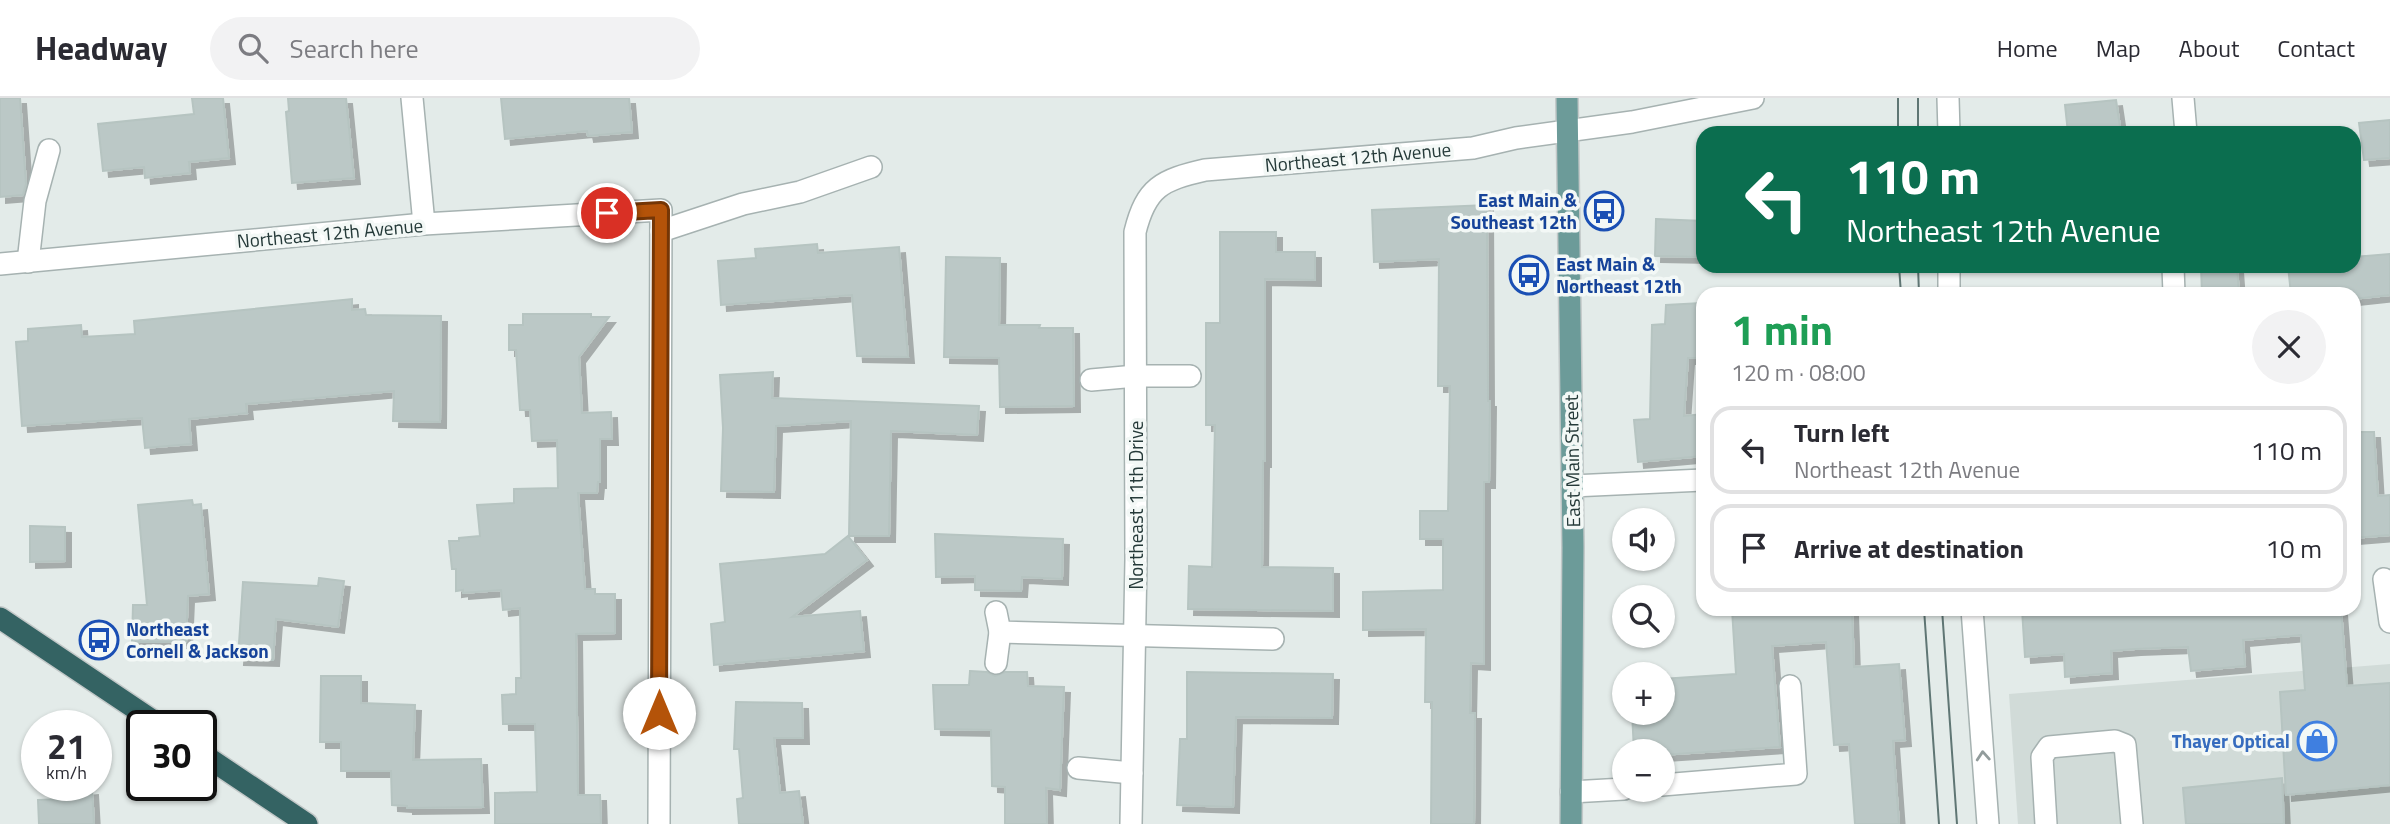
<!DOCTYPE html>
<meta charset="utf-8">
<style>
:root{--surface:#fff;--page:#f2f2f3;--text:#2b2b33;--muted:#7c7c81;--line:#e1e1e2}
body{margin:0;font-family:"Titillium Web",sans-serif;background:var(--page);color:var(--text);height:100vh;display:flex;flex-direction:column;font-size:26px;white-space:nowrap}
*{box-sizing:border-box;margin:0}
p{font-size:23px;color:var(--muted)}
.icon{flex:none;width:38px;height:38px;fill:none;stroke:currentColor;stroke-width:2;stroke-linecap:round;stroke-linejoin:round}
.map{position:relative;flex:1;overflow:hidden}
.details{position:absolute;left:1696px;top:189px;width:665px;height:329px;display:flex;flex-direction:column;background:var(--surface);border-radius:21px;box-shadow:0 2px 5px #0004}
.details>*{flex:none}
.guide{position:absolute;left:1696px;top:28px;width:665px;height:147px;border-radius:21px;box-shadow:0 2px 5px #0004;background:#0b6e4f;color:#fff;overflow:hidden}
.fabs{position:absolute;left:1612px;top:410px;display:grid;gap:14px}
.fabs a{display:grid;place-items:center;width:63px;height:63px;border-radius:50%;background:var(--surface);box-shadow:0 2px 5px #0004;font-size:35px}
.speed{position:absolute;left:21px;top:612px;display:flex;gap:14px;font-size:35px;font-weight:700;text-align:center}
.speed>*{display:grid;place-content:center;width:91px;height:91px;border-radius:50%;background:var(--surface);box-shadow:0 2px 5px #0004;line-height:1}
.speed small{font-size:18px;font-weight:400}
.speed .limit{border:4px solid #111;border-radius:10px;background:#fff;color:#111}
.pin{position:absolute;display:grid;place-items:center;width:60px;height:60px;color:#fff;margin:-30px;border:4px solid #fff;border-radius:50%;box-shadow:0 2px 7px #0007}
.me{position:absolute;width:77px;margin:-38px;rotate:0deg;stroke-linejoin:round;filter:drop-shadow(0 0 5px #0008)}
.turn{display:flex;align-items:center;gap:24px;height:147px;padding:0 35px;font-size:32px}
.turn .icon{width:91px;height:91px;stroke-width:2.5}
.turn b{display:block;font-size:49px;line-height:60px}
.round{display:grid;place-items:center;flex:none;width:74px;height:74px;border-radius:37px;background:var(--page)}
.summary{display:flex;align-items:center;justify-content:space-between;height:119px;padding:0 35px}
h1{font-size:42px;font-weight:700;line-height:52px;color:#1e9e55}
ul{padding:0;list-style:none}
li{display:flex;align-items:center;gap:21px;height:88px;margin:0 14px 10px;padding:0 21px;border:4px solid var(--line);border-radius:21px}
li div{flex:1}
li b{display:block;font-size:26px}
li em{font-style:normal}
header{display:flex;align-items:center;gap:42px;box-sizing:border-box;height:98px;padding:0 35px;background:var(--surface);border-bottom:2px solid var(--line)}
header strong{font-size:33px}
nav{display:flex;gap:38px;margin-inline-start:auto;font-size:24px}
.search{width:490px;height:63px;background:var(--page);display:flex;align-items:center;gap:18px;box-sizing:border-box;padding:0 24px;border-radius:38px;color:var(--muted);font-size:26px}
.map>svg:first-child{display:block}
</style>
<header>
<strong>Headway</strong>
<div class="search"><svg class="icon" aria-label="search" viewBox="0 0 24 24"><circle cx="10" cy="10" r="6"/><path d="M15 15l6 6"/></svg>Search here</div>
<nav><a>Home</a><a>Map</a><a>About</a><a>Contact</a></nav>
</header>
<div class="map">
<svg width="2390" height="726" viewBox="0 0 2390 726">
<defs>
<filter id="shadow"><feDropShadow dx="6" dy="6" stdDeviation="0" flood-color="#0004"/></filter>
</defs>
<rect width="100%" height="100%" fill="#e3ebe9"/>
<polygon fill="#d1dbd8" points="2390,566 2390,726 2018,726 2009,596"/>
<g fill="#bbc8c6" stroke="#b6c4c1" stroke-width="2" filter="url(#shadow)">
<polygon points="0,0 20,0 26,86 23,97 0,99"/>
<polygon points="192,0 223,0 229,60 189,64 190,75 145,80 144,69 103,73 98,26 194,16"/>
<polygon points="288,0 346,0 354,80 292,85 286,14 289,13"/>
<polygon points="501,0 629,0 632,34 588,38 587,33 505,41"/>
<polygon points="2116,2 2121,35 2068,35 2065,7"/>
<polygon points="2390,22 2390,60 2364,62 2359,25"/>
<polygon points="1487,107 1488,303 1490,303 1489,384 1484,384 1484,566 1471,565 1470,615 1475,615 1474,726 1431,726 1432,604 1425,604 1426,531 1363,532 1363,494 1443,492 1443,441 1420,441 1420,413 1448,413 1450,288 1438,288 1439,161 1374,164 1372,112"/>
<polygon points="1656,121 1703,123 1703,159 1655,158"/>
<polygon points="1220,134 1276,134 1276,154 1315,154 1315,182 1265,181 1265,363 1263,363 1262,469 1333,470 1333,513 1188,511 1189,468 1212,469 1215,327 1206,327 1206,225 1220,225"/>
<polygon points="817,146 818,155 899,149 908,259 857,258 852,197 721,207 718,163 756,160 755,151"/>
<polygon points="2390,156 2390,197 2354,201 2354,196 2291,196 2288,168 2354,168 2354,159"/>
<polygon points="946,159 1000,160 999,227 1040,227 1039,230 1073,230 1074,308 1000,309 999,260 944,259"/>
<polygon points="2201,168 2237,168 2239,196 2202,196"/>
<polygon points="352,201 352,212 365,211 366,217 441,218 440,324 393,323 394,293 246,306 247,315 189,321 191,346 145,350 142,320 22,328 16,244 28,243 28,231 81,227 82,239 135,236 134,223"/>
<polygon points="1701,205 1701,260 1688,260 1684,318 1703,316 1703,358 1638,364 1634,322 1650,321 1652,227 1665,226 1666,207"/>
<polygon points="523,216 591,216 591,219 609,219 579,259 582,315 611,314 612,341 600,341 600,384 598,384 597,395 578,395 585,491 595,491 595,496 615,496 615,535 576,536 578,697 600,697 601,726 495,726 495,695 537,694 535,626 503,626 502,597 516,596 516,580 521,580 520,510 503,512 501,492 463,495 463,492 456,493 456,471 452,471 449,443 459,443 459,440 480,438 477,407 514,405 514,391 558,390 557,342 532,343 530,312 520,312 516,252 509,252 509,227 523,227"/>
<polygon points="773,274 772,300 979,308 977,337 891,333 889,438 849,438 851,323 776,328 774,394 721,393 723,330 720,277"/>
<polygon points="2354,334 2374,334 2378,398 2390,397 2390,437 2354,440"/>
<polygon points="192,402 193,407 201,406 209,496 188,498 186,544 132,544 133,507 147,507 138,407"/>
<polygon points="30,428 65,429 65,463 30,464"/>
<polygon points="935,436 1063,441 1062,481 1022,479 1021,493 975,492 975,478 936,479"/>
<polygon points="848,438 867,462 792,519 860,513 864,553 714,567 711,526 725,524 720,466 825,456"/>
<polygon points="319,480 344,483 338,529 276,521 273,562 238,561 243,484 318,488"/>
<polygon points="1732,511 1852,511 1854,569 1899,566 1905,642 1893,643 1899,726 1855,726 1849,646 1834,647 1826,544 1772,548 1780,649 1662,657 1662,653 1634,653 1632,614 1662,614 1662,581 1736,576"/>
<polygon points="2022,511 2341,511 2347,588 2390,585 2390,687 2286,697 2280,594 2305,592 2301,537 2243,542 2245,568 2191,573 2188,549 2135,551 2111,553 2112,575 2065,579 2064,556 2025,559"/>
<polygon points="970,573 987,574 995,578 1005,574 1027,574 1028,588 1064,589 1060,692 1046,690 1047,726 1005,726 1005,689 992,688 991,632 935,631 933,587 969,587"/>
<polygon points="1187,574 1333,576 1332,620 1236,619 1233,709 1177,707 1180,641 1187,641"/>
<polygon points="321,578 361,578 361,605 415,607 413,662 481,661 483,709 407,710 407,708 392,707 391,673 341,673 341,644 320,644"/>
<polygon points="736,604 802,605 803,640 774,640 780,695 799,693 803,726 739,726 737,701 743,700 739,651 734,651"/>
<polygon points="2282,680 2284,726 2186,726 2183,690"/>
<polygon points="92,691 94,726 39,726 38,702 63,701 63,694"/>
</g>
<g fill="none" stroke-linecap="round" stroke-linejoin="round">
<defs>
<g id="minor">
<polyline points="412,0 424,126"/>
<polyline points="1948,0 1949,35"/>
<polyline points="2183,0 2186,35"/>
<polyline points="661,133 743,106 800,94 871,69"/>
<polyline points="28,164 35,103 49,52"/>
<polyline points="0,166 424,126 661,112 659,726"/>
<polyline points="1949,168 1949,196"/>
<polyline points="2173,168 2174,196"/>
<polyline points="1091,282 1136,278 1190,278"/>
<polyline points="1572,388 1703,382"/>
<polyline points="2384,481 2390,524"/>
<polyline points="1972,511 1988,726"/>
<polyline points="996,514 1000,534 1273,541"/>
<polyline points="996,565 1000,534"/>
<polyline points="1078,670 1132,675"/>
<polyline points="1662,687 1796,676 1790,588"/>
<polyline points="1571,694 1624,691"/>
<path d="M1131,726L1136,462L1135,134C1146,89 1162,82 1205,72L1473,50L1516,40L1632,24L1753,0"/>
<polyline points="2046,726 2042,659 2049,649 2115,643 2125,647 2132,726"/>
</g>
<polyline id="major" points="1567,0 1573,449 1571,726"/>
<g id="highway">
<polyline points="0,520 161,628"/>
<polyline points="201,655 307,726"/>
</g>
</defs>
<use href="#minor" stroke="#a6b2b1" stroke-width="24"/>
<use href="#major" stroke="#c2c8c8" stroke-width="24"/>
<use href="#highway" stroke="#c2c8c8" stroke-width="24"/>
<use href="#minor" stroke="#fff" stroke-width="21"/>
<use href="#major" stroke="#6c9b99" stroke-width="21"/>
<use href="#highway" stroke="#346363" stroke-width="21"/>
<g stroke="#5f7674" stroke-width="2">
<polyline points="1898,35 1898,0"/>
<polyline points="1918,35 1918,0"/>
<polyline points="1899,168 1901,196"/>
<polyline points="1918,168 1919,196"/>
<polyline points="1924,511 1939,726"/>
<polyline points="1942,511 1957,726"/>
</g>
</g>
<defs><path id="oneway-chevron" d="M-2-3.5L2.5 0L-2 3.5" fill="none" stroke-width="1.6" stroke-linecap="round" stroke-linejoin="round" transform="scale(1.75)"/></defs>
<use stroke="#929c9c" href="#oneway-chevron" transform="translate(1983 658) rotate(-94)"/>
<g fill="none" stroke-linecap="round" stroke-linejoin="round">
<defs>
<polyline id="route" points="607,115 661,112 659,615"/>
</defs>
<use href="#route" stroke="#753606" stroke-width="18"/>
<use href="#route" stroke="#b45309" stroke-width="12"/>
</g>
<defs>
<symbol id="bus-ring" viewBox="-11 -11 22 22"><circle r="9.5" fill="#f3f8f6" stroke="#1a4fb4" stroke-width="1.5"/><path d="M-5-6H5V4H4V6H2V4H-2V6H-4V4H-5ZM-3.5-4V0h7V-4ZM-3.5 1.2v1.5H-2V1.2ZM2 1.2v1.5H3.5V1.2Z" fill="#1a4fb4"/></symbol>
<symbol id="shop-ring" viewBox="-11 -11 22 22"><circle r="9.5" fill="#f3f8f6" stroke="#3f7fe0" stroke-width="1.5"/><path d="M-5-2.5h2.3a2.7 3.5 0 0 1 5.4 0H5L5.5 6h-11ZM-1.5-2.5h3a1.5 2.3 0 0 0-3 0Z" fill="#3f7fe0"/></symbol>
</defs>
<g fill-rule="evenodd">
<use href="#bus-ring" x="1582" y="91" width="44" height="44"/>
<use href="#bus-ring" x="1507" y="155" width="44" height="44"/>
<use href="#bus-ring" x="77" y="520" width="44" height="44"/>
<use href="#shop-ring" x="2295" y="621" width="44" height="44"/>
</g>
<g text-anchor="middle" stroke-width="7" stroke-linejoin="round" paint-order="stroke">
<g font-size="19" fill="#253a39" stroke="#f3f8f6">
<text transform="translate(1358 59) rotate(-5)" y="7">Northeast 12th Avenue</text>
<text transform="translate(330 135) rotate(-5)" y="7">Northeast 12th Avenue</text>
<text transform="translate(1572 363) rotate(-91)" y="7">East Main Street</text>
<text transform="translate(1136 407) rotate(-90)" y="7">Northeast 11th Drive</text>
</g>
<g font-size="19" font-weight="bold" fill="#164399" stroke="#f3f8f6" text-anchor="start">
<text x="1577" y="109" text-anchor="end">East Main &amp;<tspan x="1577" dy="22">Southeast 12th</tspan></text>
<text x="1556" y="173">East Main &amp;<tspan x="1556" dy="22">Northeast 12th</tspan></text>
<text x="126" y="538">Northeast<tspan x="126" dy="22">Cornell &amp; Jackson</tspan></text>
</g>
<g font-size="19" font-weight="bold" fill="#366cbe" stroke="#f3f8f6" text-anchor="end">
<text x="2290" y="650">Thayer Optical</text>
</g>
</g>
</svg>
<div class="fabs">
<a><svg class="icon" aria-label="sound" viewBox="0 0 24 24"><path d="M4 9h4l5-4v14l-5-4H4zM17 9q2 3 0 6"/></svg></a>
<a><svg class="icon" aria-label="search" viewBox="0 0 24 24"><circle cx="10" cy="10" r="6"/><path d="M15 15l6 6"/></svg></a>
<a>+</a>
<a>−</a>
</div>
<div class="speed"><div>21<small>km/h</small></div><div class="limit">30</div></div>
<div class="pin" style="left:607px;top:115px;background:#d93025"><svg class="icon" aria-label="arrive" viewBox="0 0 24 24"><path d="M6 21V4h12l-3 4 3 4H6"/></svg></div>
<svg class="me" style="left:659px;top:615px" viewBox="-20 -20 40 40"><circle r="19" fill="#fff"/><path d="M0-13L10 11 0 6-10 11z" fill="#b45309"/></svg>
<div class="guide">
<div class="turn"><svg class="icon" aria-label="left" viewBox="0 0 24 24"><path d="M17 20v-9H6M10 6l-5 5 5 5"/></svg><div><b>110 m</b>Northeast 12th Avenue</div></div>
</div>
<section class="details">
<div class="summary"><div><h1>1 min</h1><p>120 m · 08:00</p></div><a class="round"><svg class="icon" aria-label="close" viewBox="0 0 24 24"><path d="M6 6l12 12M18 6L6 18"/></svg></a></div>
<ul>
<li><svg class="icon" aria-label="left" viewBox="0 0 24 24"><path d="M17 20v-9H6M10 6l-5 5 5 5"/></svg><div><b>Turn left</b><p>Northeast 12th Avenue</p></div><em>110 m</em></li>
<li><svg class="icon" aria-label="arrive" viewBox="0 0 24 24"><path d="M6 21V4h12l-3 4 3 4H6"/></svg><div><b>Arrive at destination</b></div><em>10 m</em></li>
</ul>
</section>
</div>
